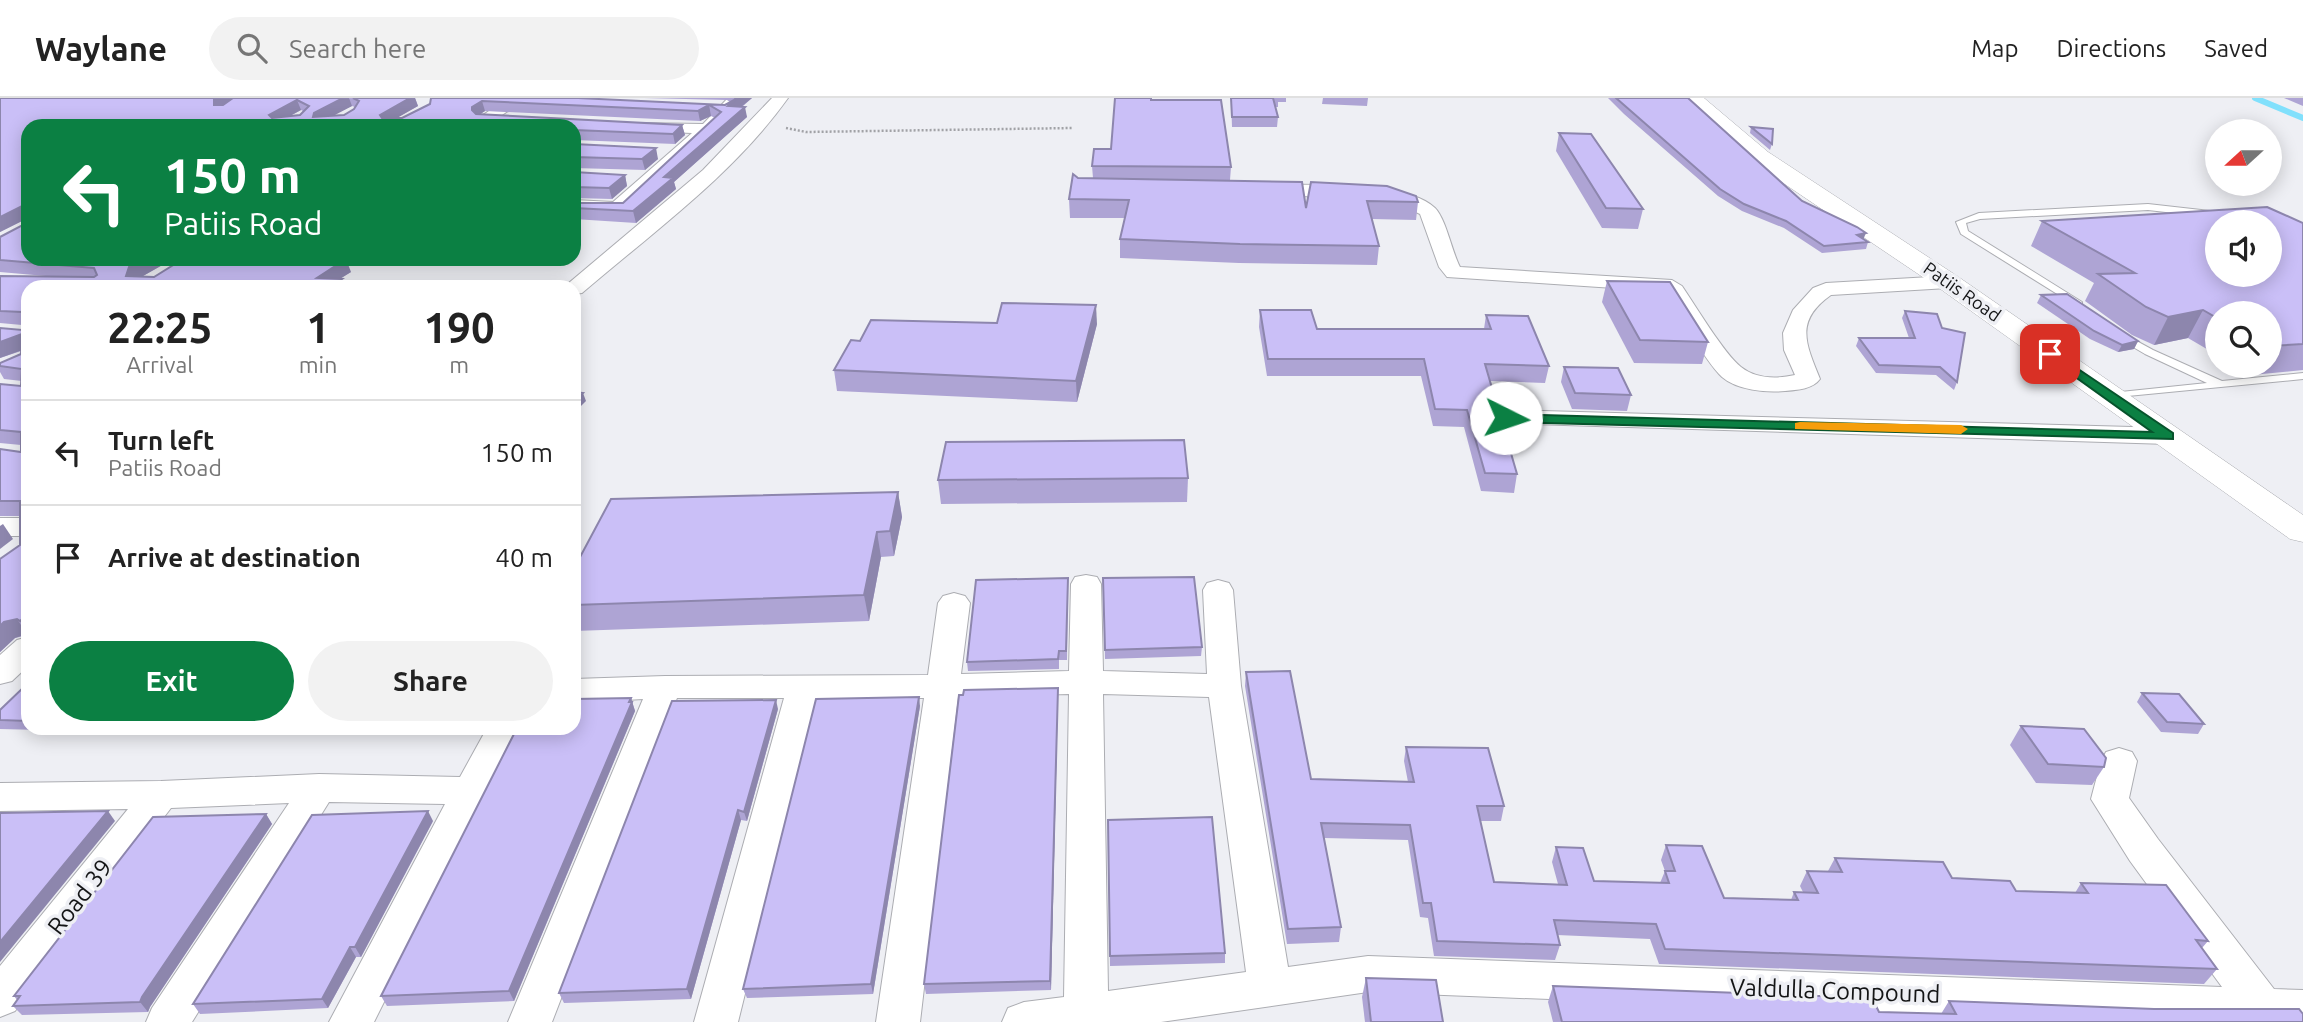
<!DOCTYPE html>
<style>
:root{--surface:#fff;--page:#f2f2f2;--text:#222;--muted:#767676;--line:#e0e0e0;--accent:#0b8043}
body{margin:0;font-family:Ubuntu,sans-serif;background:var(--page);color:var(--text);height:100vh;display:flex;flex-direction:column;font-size:26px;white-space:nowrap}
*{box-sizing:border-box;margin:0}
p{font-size:23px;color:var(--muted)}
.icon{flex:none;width:38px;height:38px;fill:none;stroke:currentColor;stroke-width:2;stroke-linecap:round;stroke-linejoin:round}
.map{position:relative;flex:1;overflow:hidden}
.sheet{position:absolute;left:21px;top:182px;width:560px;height:455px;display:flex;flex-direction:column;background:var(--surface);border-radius:21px;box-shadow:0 4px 18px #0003}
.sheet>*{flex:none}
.hud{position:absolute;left:21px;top:21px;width:560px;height:147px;border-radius:21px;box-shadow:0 4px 18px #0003;background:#0b8043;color:#fff;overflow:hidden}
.needle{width:46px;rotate:249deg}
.buttons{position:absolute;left:2205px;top:21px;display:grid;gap:14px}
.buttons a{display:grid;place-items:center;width:77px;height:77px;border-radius:50%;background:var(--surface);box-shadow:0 4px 18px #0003;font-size:35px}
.pin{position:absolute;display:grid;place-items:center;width:60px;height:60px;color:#fff;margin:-30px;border-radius:14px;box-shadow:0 4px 10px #0006}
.me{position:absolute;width:77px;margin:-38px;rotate:94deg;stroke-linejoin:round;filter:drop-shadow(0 0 5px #0008)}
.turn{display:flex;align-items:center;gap:24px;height:147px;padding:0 28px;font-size:32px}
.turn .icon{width:91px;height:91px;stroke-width:2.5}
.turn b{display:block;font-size:49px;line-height:60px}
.eta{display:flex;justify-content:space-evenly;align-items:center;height:119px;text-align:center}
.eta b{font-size:42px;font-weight:700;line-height:49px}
.action{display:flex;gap:14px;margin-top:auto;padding:14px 28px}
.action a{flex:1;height:80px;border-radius:42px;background:var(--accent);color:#fff;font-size:28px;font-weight:700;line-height:80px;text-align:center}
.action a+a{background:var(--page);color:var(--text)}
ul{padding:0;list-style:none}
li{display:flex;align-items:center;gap:21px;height:105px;padding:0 28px;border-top:2px solid var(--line)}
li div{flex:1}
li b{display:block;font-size:26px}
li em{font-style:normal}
header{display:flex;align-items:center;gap:42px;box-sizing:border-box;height:98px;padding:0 35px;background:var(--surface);border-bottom:2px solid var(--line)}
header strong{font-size:33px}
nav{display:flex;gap:38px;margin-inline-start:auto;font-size:24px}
.search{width:490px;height:63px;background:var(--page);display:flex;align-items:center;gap:18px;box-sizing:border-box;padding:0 24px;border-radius:38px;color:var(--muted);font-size:26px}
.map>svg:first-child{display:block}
</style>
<header>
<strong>Waylane</strong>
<div class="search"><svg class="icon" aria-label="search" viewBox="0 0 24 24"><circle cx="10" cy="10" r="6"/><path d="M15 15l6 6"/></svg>Search here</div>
<nav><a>Map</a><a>Directions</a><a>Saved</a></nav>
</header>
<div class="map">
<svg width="2303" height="924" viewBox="0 0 2303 924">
<rect width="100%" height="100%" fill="#eeeff4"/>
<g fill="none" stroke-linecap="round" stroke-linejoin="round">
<polyline stroke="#81e0fc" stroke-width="6" points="2255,0 2303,20"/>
<defs>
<g id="service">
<polygon points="2148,106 2210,113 2214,116 2210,119 2148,112 1980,121 1966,125 1968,133 2082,204 2082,208 2078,209 1961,136 1956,124 1979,115"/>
<polygon points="2120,234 2153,252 2222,283 2303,275 2303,281 2107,300 2107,296 2111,295 2207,285 2145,256 2116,239 2116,235"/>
</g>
<g id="minor">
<polygon points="508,0 527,0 486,28 467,28"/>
<polygon points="728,0 745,0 713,34 625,114 574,114 574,102 613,104 692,35 643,33 637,31 635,28 637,25 703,26"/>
<path d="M772,0H788C733,77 653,134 582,195L574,196V189H564L703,72Z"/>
<path d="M1262,87C1301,87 1408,82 1435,110C1446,121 1452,154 1460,169L1672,182L1682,188C1695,207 1725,257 1741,269C1756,281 1777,281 1795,277L1784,252L1783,235L1793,212L1813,190L1826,185L1948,178L1955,180L1959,184L1955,188L1948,190L1831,197C1794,223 1806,246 1820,281C1813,291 1797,292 1785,293C1766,295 1737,292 1722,279C1706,264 1680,218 1666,198L1659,193L1447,179L1439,169L1420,116L1403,108L1369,100L1256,97L1253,93L1256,89Z"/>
<polygon points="1506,312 2168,330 2177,333 2181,338 2177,343 2168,346 1497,325 1493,320 1497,315"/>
<rect x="0" y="420" width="28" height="18"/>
<path d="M1086,477L1097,479L1101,486L1103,573L1207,576L1203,492L1207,485L1218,482L1229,485L1233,492L1241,588L1288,869L1368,858L2222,889L2130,763L2091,701L2101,663L2106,654L2119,650L2132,654L2137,663L2129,700L2158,741L2274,891L2303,892V924H2141L1368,894L1161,924H1002L1008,910L1024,904L1064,899L1069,596L958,599L920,924H876L924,600H818L738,924H694L784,600H677L552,924H508L643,601L574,605V581L665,578L928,577L938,505L943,498L954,495L965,498L970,505L961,576L1069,573L1071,486L1075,479ZM1103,596L1209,599L1246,874L1108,893Z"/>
<polygon points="28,539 28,568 12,583 0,586 0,557 17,542"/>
<polygon points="487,630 521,630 374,924 329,924 445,706 329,704 192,924 146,924 152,910 289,705 171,710 15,913 0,919 0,868 128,711 0,713 0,685 161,683 319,676 460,679"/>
</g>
<polygon id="tertiary" points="1683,0 1704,0 1768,54 1957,178 2303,417 2303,444 2290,441 1939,190 1752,64"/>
</defs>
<use href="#service" stroke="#acadb2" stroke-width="2"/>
<use href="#minor" stroke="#acadb2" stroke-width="2"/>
<use href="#tertiary" stroke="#acadb2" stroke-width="1"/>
<polyline stroke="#a1a2a6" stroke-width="2.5" stroke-dasharray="2 2" stroke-linecap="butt" points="786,30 806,34 1073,30"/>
<use href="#service" fill="#fff" fill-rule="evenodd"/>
<use href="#minor" fill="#fff" fill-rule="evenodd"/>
<use href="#tertiary" fill="#fff" fill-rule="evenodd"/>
</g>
<g fill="#aea4d4" fill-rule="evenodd">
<path d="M0,0H415L418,8L396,20H402L430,6L431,0L725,7L730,4L727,2L644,0H752L742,9L747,19L674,84L676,91L636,125L574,121V105H623L715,20L711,18L700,23L485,13L480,16L682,27L685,37L675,46L574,42V28H28L173,161L141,179L351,174L339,181H342L345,189H28V537L15,540L0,554V461L20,447V418H0V351L21,354V347L0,345V286L21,288L22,283L4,281L0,274V265L21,256V253L0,260V230L22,232V227L0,225V178L57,179L0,174V139L23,127L22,123L0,134ZM352,8L355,9L354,11L344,17H333ZM301,12L303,13L300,17L290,18Z"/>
<polygon points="1231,0 1286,0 1286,4 1278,4 1278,9 1275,9 1278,19 1277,29 1232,29"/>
<polygon points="1323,0 1368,0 1367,8 1322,6"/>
<polygon points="1608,0 1688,0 1802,103 1868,144 1866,151 1822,155 1784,130 1742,113 1718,98 1624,16"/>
<polygon points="2284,0 2303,0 2303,8"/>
<polygon points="1151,2 1231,69 1230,82 1306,110 1311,84 1418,104 1416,122 1372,121 1379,148 1377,167 1239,165 1120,160 1120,141 1125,120 1070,120 1069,101 1093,80 1092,68 1111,51"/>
<polygon points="1751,29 1772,46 1770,52 1750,35"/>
<polygon points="1559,35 1643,111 1638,131 1602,130 1556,53"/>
<polygon points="574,46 658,61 645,72 574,70"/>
<polygon points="574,74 625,77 627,88 612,101 574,100"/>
<polygon points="2042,123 2303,125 2303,272 2252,277 2236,268 2270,268 2270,215 2217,215 2217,257 2188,240 2154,247 2132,237 2085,203 2094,185 2031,148"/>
<polygon points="1607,183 1708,244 1702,266 1634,265 1602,204"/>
<polygon points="2041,197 2138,243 2134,251 2118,254 2090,241 2037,205"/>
<polygon points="1260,212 1317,231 1484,231 1486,217 1549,268 1545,285 1490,283 1517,376 1514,395 1481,393 1464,329 1433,328 1421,278 1267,278 1259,229"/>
<polygon points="1905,213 1957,284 1954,292 1936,277 1876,275 1856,248 1859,240 1909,240 1902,220"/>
<polygon points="997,225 1097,226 1077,304 837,293 834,272 860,243"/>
<polygon points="1564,269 1631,297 1627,313 1572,311 1561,284"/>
<polygon points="1188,380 1187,404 941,406 938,382"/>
<polygon points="898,394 902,419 894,458 881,459 869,523 574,533 574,461 579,461"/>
<polygon points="1068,480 1067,562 1059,562 1059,571 968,573 967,564"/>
<polygon points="1103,480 1202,549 1201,558 1105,561"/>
<polygon points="1246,574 1311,681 1408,684 1404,663 1406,649 1504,708 1501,723 1480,723 1494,784 1558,786 1552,764 1556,749 1594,783 1660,785 1665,773 1661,762 1666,747 1724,800 1791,802 1794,794 1803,794 1800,788 1807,773 1828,773 1835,760 1952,780 2016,793 2075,795 2081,785 2208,843 2202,850 2217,871 2204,886 1659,866 1650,841 1557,837 1560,847 1555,862 1434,858 1428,820 1420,819 1408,742 1324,740 1341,829 1339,844 1287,846 1245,588"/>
<polygon points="28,585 28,630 43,630 41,632 0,631 0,612"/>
<polygon points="1058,590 1051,892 926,896 924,886"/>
<polygon points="2142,595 2204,626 2198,636 2161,634 2137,604"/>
<polygon points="631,600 635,613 514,903 387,908 381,898"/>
<polygon points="920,608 873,896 747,900 743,891"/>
<polygon points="778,611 747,723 741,722 691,901 564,905 559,895"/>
<polygon points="2021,628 2104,669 2092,687 2036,685 2010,647"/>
<polygon points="266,716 272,726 150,909 148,914 22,917 13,908 17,902 14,898"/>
<polygon points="1108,722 1225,855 1225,865 1110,868"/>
<polygon points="433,723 361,859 356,859 328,910 200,916 193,906"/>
<polygon points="1366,880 1443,924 1365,924 1362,899"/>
<polygon points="1553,888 1879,914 1941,916 1949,903 2154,911 2303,924 1553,924 1548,904"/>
</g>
<g fill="#8d86ad">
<polygon points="214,0 234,0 219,9 214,7"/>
<polygon points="343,0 349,0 352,8 318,26 313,19 314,15"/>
<polygon points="410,0 415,0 418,8 383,28 380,17"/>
<polygon points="738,0 752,0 730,18 728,8"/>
<polygon points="297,2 301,12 273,27 269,17"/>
<polygon points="482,3 485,13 476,19 472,12 472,9"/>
<polygon points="709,7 711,18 700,23 698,13"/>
<polygon points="745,9 747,19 674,84 676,91 636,125 633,113 664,79"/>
<polygon points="682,27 685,37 675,46 673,36"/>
<polygon points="656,50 658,61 645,72 642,61"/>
<polygon points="625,77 627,88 612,101 609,90"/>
<polygon points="22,108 28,120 0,134 0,119"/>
<polygon points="1866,135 1863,142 1857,137"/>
<polygon points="144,161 173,161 136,182 126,178 129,169"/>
<polygon points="346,161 351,174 327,189 317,180"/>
<polygon points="342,181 345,189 330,189"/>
<polygon points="1096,207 1097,226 1077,304 1076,283"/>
<polygon points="2203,212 2188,240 2154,247 2168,219"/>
<polygon points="22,236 28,250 0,260 0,244"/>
<polygon points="2138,243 2134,251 2118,254 2122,247"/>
<polygon points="583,295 586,303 574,315 574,304"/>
<polygon points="898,394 902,419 894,458 890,433"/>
<polygon points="3,426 13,441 0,451 0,428"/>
<polygon points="877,434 881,459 869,523 864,497"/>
<polygon points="28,516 28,535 20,523"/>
<polygon points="17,521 27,536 15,540 0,554 0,528 4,524"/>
<polygon points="1058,590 1058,599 1051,892 1050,883"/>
<polygon points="919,599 920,608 873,896 871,886"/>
<polygon points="631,600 635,613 514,903 509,893"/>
<polygon points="776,602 778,611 747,723 744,714"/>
<polygon points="738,712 741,722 691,901 687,891"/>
<polygon points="108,713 115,723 0,864 0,844"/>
<polygon points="428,713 433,723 361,859 355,849"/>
<polygon points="266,716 272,726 150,909 148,914 140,904 142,899"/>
<polygon points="350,849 356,859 328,910 322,901"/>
</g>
<g fill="#cabff7" stroke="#8d86ad" stroke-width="2" fill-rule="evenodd">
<path d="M0,0H214V7H223L233,0H343L314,15L313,19L344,17L354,11L359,3L353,0H410L380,17L382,20H402L430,6L431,0H578L725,7L736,1L735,0H738L728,8L745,9L664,79L673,80L633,113L574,110V105H623L721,14L709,7L698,13L482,3L472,9V12L476,16L682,27L673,36L574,32V28H28V161H144L129,169L126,178L154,179L183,161H346L317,180L342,181L330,189H28V516L20,523L17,521L4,524L0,528V461L20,447V403H0V351L21,354V334L0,332V286L21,288L22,271L0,268V265L21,256L22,236L0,244V230L22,232V214L0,213V178L94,179L97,177L94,170L0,162V139L23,127L22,108L0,119ZM297,2L309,8L300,17L272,20L269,17Z"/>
<polygon points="1115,0 1151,0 1151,2 1221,2 1231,69 1092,68 1094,51 1111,51"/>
<polygon points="1231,0 1273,0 1278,19 1232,19"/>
<polygon points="1616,0 1688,0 1802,103 1857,129 1866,135 1857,137 1868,144 1824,148 1786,123 1744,106 1720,91"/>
<polygon points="1751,29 1773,31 1772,46"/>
<polygon points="1559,35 1591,36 1643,111 1606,110"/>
<polygon points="574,46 656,50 642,61 574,59"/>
<polygon points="574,74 625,77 609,90 574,89"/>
<polygon points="1073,76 1078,80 1302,84 1306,110 1311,84 1387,88 1416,98 1418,104 1367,103 1379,148 1240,146 1120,141 1129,102 1069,101"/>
<path d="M2267,109L2303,125V246L2270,248V215H2217V220L2203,212L2168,219L2146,209L2098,176L2135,175L2042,123ZM2217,124H2270V177H2217Z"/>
<polygon points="1607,183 1670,184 1708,244 1640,242"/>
<polygon points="2067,196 2138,243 2122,247 2094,233 2041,197"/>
<polygon points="1002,205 1096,207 1076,283 834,272 851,242 860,243 871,222 997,225"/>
<polygon points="1260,212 1311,212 1317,231 1491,231 1486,217 1528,218 1549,268 1485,266 1517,376 1485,375 1467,312 1435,311 1424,261 1268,261"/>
<polygon points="1905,213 1937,216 1942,230 1965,235 1957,284 1940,269 1879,267 1859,240 1915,240"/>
<polygon points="1564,269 1618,270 1631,297 1575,295"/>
<polygon points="574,294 583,295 574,304"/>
<polygon points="1184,342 1188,380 938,382 946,344"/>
<polygon points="898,394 890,433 877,434 864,497 574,507 574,461 579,461 611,401"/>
<polygon points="1194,479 1202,549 1105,552 1103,480"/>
<polygon points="1068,480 1066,553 1059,553 1058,561 967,564 976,482"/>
<polygon points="1290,573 1311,681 1414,684 1406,649 1488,650 1504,708 1477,708 1494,784 1567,787 1556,749 1583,750 1594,783 1669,785 1665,773 1675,773 1666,747 1702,748 1724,800 1798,802 1794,794 1818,795 1807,773 1842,774 1835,760 1943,764 1952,780 2010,783 2016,793 2088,795 2081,785 2166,787 2208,843 2196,842 2217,871 1665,851 1656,826 1554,822 1560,847 1437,843 1431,805 1423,805 1410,727 1321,725 1341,829 1288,831 1246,574"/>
<polygon points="28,585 28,623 0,622 0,612"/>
<polygon points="1058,590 1050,883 924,886 959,597 963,597 964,592"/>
<polygon points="2142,595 2179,596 2204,626 2167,624"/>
<polygon points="919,599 871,886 743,891 816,601"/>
<polygon points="631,600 629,604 632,604 509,893 381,898 517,630 574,630 574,601"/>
<polygon points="776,602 744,714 738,712 687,891 559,895 672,603"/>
<polygon points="2021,628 2084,631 2106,660 2104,669 2048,666"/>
<polygon points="108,713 0,844 0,715"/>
<polygon points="428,713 355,849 350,849 322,901 193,906 312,717"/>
<polygon points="266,716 142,899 140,904 13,908 20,898 14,898 153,719"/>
<polygon points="1212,719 1225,855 1110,858 1108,722"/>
<polygon points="1366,880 1436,882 1443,924 1371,924"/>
<polygon points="1553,888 1872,900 1879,914 1956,916 1949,903 2154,911 2299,911 2303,916 2303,924 1562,924"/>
</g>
<polygon fill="#0b8043" stroke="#07532c" stroke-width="2" points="2050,252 2173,335 2173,341 1506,324 1499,320 1506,316 2152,334 2046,258 2044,256"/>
<polygon fill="#f59e0b" points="1800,324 1961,327 1968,331 1961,336 1795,331 1795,325"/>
<g text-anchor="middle" stroke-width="7" stroke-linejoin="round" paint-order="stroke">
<g font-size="18" fill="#141516" stroke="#eeeff4">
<text transform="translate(1962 194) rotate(35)" y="6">Patiis Road</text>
</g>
<g font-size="24" fill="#141516" stroke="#eeeff4">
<text transform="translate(80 799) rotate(-52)" y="8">Road 39</text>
<text transform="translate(1835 893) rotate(2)" y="8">Valdulla Compound</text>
</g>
</g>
</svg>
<div class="buttons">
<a><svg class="needle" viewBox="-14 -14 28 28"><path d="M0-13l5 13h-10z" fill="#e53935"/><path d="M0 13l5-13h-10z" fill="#767676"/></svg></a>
<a><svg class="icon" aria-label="sound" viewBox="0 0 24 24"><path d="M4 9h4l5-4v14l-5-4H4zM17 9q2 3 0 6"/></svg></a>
<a><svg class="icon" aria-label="search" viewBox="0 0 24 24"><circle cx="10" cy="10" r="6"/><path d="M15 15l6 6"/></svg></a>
</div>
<div class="pin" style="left:2050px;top:256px;background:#d93025"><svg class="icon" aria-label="arrive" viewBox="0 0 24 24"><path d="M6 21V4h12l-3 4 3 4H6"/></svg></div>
<svg class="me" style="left:1506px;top:320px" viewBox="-20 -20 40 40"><circle r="19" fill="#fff"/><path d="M0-13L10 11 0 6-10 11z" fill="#0b8043"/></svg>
<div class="hud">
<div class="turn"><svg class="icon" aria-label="left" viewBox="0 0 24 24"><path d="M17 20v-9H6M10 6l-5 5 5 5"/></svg><div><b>150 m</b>Patiis Road</div></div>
</div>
<section class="sheet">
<div class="eta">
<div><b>22:25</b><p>Arrival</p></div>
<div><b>1</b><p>min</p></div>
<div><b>190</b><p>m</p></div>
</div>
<ul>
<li><svg class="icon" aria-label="left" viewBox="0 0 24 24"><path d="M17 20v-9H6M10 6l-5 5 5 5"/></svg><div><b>Turn left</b><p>Patiis Road</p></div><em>150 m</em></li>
<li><svg class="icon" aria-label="arrive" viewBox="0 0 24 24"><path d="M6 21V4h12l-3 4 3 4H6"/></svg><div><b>Arrive at destination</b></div><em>40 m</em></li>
</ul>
<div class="action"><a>Exit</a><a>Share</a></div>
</section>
</div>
